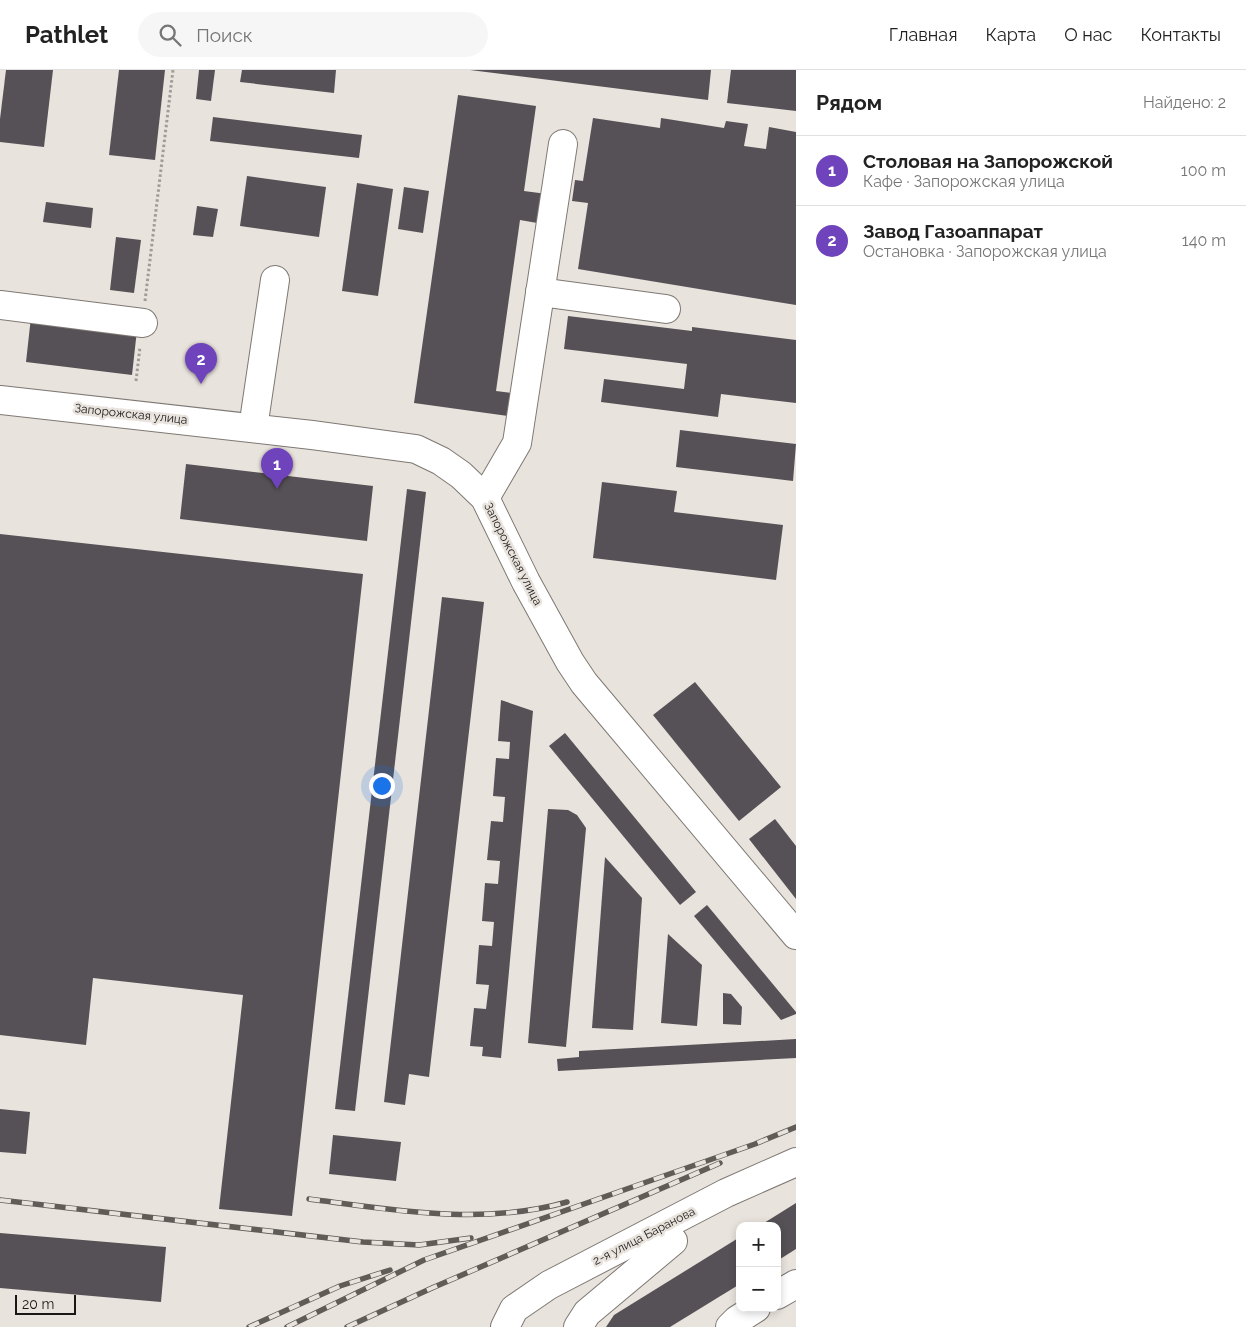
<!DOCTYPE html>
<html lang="ru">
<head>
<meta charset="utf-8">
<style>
	body { margin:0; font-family:Raleway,sans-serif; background:#f6f6f6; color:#222 }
	.controls { position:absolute; right:15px; bottom:15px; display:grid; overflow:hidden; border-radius:10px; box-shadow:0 2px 8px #0003 }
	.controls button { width:45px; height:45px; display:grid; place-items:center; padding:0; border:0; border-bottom:1px solid #e0e0e0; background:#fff; color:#222; font:25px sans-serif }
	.scale { position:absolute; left:15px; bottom:12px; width:61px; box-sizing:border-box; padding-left:5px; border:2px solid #1a1816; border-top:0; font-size:14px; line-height:18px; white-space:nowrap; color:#1a1816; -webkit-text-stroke:4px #e9e3dd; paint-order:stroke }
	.you { position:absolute; left:381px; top:715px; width:18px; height:18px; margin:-12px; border:4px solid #fff; border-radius:50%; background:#1a73e8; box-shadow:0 0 0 8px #1a73e833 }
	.badge { display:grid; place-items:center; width:32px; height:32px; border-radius:50%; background:#6f43bb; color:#fff; font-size:16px; font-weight:700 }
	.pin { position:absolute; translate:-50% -41px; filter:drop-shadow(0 1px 2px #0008) }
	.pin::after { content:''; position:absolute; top:26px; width:18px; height:15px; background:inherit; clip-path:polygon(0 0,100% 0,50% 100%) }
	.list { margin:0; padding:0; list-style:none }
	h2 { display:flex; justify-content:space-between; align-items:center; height:65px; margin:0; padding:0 20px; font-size:21px }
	h2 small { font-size:16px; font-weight:400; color:#767676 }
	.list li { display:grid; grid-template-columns:32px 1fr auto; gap:15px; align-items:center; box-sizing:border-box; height:70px; padding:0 20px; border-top:1px solid #e0e0e0 }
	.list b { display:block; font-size:19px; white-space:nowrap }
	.list p { margin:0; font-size:16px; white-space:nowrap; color:#767676 }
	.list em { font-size:16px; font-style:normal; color:#767676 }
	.icon { flex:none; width:28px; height:28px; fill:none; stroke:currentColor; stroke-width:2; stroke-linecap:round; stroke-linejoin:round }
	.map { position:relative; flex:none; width:796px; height:1257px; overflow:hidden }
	header { display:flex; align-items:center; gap:30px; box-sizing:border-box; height:70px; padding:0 25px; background:#fff; border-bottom:1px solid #e0e0e0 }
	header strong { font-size:24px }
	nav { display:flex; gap:28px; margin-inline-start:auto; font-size:18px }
	.search { width:350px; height:45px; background:#f6f6f6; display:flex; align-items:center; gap:12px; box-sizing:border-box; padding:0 18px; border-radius:28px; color:#767676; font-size:19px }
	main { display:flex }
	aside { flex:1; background:#fff }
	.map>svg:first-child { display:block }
	.building { fill:#565156 }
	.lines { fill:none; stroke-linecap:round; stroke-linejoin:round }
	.minor-casing { stroke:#7e7873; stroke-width:30 }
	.major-casing { stroke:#7e7873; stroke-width:30 }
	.path { stroke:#9f9b96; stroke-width:3; stroke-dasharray:2.5 2.5; stroke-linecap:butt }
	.minor { stroke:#fff; stroke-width:28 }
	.major { stroke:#fff; stroke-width:28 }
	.rail-casing { stroke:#605d59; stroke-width:5.5 }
	.rail { stroke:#e9e3dd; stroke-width:4; stroke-dasharray:11; stroke-linecap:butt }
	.labels { text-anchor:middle; stroke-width:5; stroke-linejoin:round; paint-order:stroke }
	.street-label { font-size:12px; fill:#1a1816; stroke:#e9e3dd }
</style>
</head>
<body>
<header>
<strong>Pathlet</strong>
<div class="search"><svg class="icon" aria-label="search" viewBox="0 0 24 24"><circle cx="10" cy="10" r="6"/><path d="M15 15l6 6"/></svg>Поиск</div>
<nav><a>Главная</a><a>Карта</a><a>О нас</a><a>Контакты</a></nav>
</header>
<main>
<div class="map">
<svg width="796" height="1257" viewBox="0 0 796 1257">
	<rect width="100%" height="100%" fill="#e9e3dd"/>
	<g class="building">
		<path d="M6 0H53L44 77 0 72V49Z"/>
		<path d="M119 0H165L155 90 109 85Z"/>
		<path d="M199 0H215L211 31 196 29Z"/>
		<path d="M242 0H336L334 23 240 12Z"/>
		<path d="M470 0H711L708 30Z"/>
		<path d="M731 0H796V41L727 33Z"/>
		<path d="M458 25 536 36 524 121 547 124 543 154 520 150 496 321 511 323 508 346 414 333Z"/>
		<path d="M213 47 362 65 359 88 210 71Z"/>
		<path d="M593 48 660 58 661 48 724 58 726 51 748 54 744 76 766 79 769 57 796 62V235L578 199 588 133 572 131 575 110 583 111Z"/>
		<path d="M247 106 326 117 319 167 240 156Z"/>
		<path d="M357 113 393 119 378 226 342 221Z"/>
		<path d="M404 117 429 121 423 163 398 159Z"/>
		<path d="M46 132 93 138 91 158 43 152Z"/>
		<path d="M197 136 218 139 213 167 193 165Z"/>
		<path d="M116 167 141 170 134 223 110 220Z"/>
		<path d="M568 246 692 261V257L796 270V333L721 324 718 347 601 332 604 309 684 319 687 294 564 279Z"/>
		<path d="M31 247 57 250 56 256 110 263 137 260 132 305 26 292Z"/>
		<path d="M680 360 796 374 793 411 676 397Z"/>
		<path d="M186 394 373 416 367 471 180 449Z"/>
		<path d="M602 412 677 421 674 442 783 455 776 510 593 488Z"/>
		<path d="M407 419 426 422 355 1041 335 1039Z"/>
		<path d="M0 464 363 504 292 1146 219 1139 243 925 93 908 86 975 0 965Z"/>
		<path d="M442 527 484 532 429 1007 409 1004 405 1035 384 1032Z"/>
		<path d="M695 612 781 717 739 751 653 645Z"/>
		<path d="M501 630 533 641 501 988 482 986 483 977 470 976 474 938 486 939 489 915 476 914 479 875 492 876 494 852 482 851 485 813 498 814 500 791 487 790 491 751 503 752 505 727 493 726 496 688 509 689 510 672 498 671Z"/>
		<path d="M565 663 696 822 680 835 549 676Z"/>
		<path d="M548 739 568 740 577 745 586 758 566 977 528 973Z"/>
		<path d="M775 749 796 776V829L749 769Z"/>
		<path d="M605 787 642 828 633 960 592 958Z"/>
		<path d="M707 835 796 942V944L781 950 694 846Z"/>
		<path d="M668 864 702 895 697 956 661 953Z"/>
		<path d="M723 923 731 924 742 937 741 955 723 954Z"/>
		<path d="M796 969V988L558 1001 557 989 579 987V981Z"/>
		<path d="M0 1039 30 1042 26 1084 0 1082Z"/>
		<path d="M333 1065 401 1072 396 1111 329 1104Z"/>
		<path d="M796 1133V1179L777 1191V1156H759Z"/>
		<path d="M0 1163 166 1177 161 1232 0 1218Z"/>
		<path d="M740 1167V1214L670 1257H606L614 1245Z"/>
	</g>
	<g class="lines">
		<g class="minor-casing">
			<g id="minor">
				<path d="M540 222 666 239"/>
				<path d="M0 235 143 253"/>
				<path d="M253 358 275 210"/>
				<path d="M485 428 517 373 563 74"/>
				<path d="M777 1225 796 1214"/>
				<path d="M505 1257 514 1239 549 1215 726 1123 796 1092"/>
				<path d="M578 1257 587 1243 673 1171"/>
				<path d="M730 1257 737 1250 756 1238"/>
			</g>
		</g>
		<g class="major-casing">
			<path id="major" d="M0 330 312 365 416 379 441 391 461 405 485 428 526 512 570 592 584 613 796 865"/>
		</g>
		<g class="path">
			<path d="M145 231 173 0"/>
			<path d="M136 311 140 277"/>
		</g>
		<use href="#minor" class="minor"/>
		<use href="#major" class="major"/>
		<g class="rail-casing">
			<g id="rail">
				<path d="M309 1129C394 1140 483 1156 567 1132"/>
				<path d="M0 1130 363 1172 419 1175 471 1168"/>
				<path d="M249 1257 340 1216 390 1200"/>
				<path d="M287 1257 424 1190 755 1074 796 1057"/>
				<path d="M347 1257 432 1218 720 1093"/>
			</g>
		</g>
		<use href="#rail" class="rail"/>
	</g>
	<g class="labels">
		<g class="street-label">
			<text transform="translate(131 344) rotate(6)" y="4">Запорожская улица</text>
			<text transform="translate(513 484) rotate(63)" y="4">Запорожская улица</text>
			<text transform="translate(644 1166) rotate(-27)" y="4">2-я улица Баранова</text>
		</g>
	</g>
</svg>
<div class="controls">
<button>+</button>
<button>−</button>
</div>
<div class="scale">20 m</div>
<div class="you"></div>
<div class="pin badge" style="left:277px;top:419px">1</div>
<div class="pin badge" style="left:201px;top:314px">2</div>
</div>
<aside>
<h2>Рядом<small>Найдено: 2</small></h2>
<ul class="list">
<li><span class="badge">1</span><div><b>Столовая на Запорожской</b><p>Кафе · Запорожская улица</p></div><em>100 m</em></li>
<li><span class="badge">2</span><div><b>Завод Газоаппарат</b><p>Остановка · Запорожская улица</p></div><em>140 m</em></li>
</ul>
</aside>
</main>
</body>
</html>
